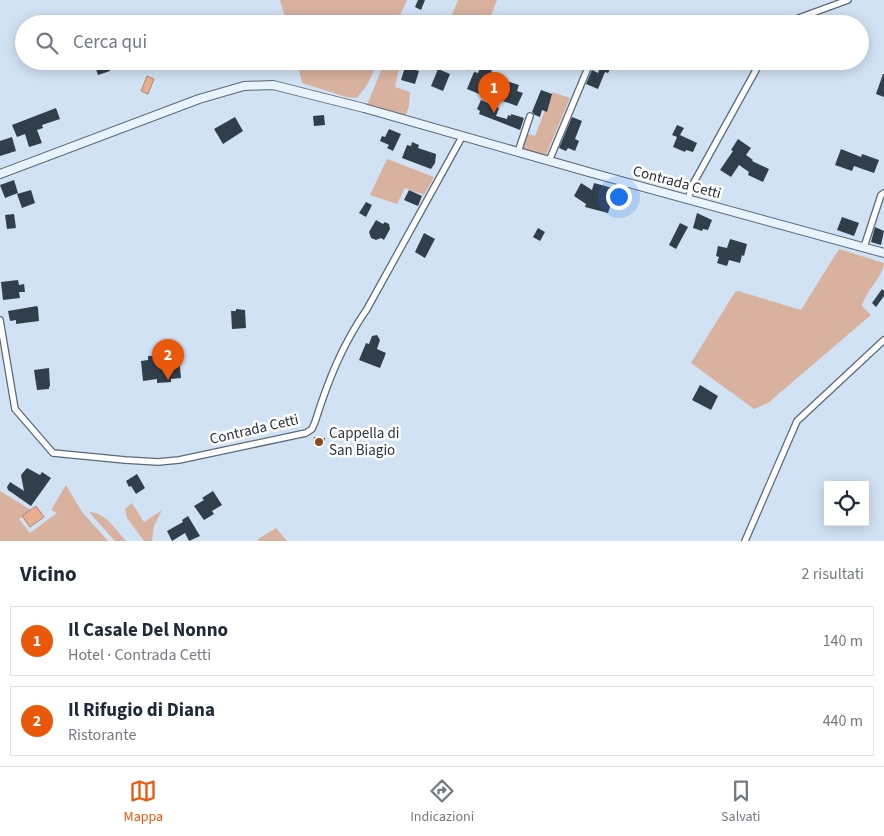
<!DOCTYPE html>
<html lang="it">
<head>
<meta charset="utf-8">
<style>
	body { margin:0; font-family:"Source Sans 3",sans-serif; background:#f6f6f7; color:#1f2937 }
	.controls { position:absolute; right:15px; bottom:15px; display:grid; overflow:hidden; border-radius:0px; box-shadow:0 2px 12px #0003 }
	.controls button { width:45px; height:45px; display:grid; place-items:center; padding:0; border:0; border-bottom:1px solid #e0e1e3; background:#fff; color:#1f2937; font:25px sans-serif }
	.you { position:absolute; left:618px; top:196px; width:18px; height:18px; margin:-12px; border:4px solid #fff; border-radius:50%; background:#1a73e8; box-shadow:0 0 0 8px #1a73e833 }
	.badge { display:grid; place-items:center; width:32px; height:32px; border-radius:50%; background:#ea580c; color:#fff; font-size:16px; font-weight:700 }
	.pin { position:absolute; translate:-50% -41px; filter:drop-shadow(0 1px 2px #0008) }
	.pin::after { content:''; position:absolute; top:26px; width:18px; height:15px; background:inherit; clip-path:polygon(0 0,100% 0,50% 100%) }
	.list { margin:0; padding:0; list-style:none }
	h2 { display:flex; justify-content:space-between; align-items:center; height:65px; margin:0; padding:0 20px; font-size:21px }
	h2 small { font-size:16px; font-weight:400; color:#747a83 }
	.list li { display:grid; grid-template-columns:32px 1fr auto; gap:15px; align-items:center; box-sizing:border-box; height:70px; margin:0 10px 10px; padding:0 10px; border:1px solid #e0e1e3; border-radius:0px }
	.list b { display:block; font-size:19px; white-space:nowrap }
	.list p { margin:0; font-size:16px; white-space:nowrap; color:#747a83 }
	.list em { font-size:16px; font-style:normal; color:#747a83 }
	.icon { flex:none; width:28px; height:28px; fill:none; stroke:currentColor; stroke-width:2; stroke-linecap:round; stroke-linejoin:round }
	.map { position:relative; flex:none; width:884px; height:541px; overflow:hidden }
	.search { position:absolute; background:#fff; box-shadow:0 2px 12px #0003; left:15px; right:15px; top:15px; height:55px; display:flex; align-items:center; gap:12px; box-sizing:border-box; padding:0 18px; border-radius:28px; color:#747a83; font-size:19px }
	.sheet { height:225px; background:#fff }
	nav { display:flex; justify-content:space-around; align-items:center; box-sizing:border-box; height:70px; border-top:1px solid #e0e1e3; background:#fff; font-size:14px; color:#747a83 }
	nav a { display:grid; justify-items:center; gap:2px }
	nav .on { color:#ea580c }
	.map>svg:first-child { display:block }
	.green { fill:#d9b29f }
	.water { fill:#e9ad8f; stroke:#b08875 }
	.building { fill:#313e4c }
	.lines { fill:none; stroke-linecap:round; stroke-linejoin:round }
	.minor-casing { stroke:#5a6878; stroke-width:8 }
	.secondary-casing { stroke:#5a6878; stroke-width:10 }
	.minor { stroke:#fff; stroke-width:5.5 }
	.secondary { stroke:#e9f3fe; stroke-width:8 }
	.poi-dot { fill:#8e4820; stroke:#fff; stroke-width:2 }
	.labels { text-anchor:middle; stroke-width:5; stroke-linejoin:round; paint-order:stroke }
	.street-label { font-size:15px; fill:#2c3339; stroke:#fff }
	.poi-label { font-size:15px; fill:#2c3339; stroke:#fff; text-anchor:start }
</style>
</head>
<body>
<div class="map">
<svg width="884" height="541" viewBox="0 0 884 541">
	<rect width="100%" height="100%" fill="#d1e2f4"/>
	<g class="green">
		<path d="M280 0H407L396 24H287Z"/>
		<path d="M458 0H497L488 24H448Z"/>
		<path d="M297 61H379L367 85 357 98 346 97 302 83Z"/>
		<path d="M385 61H417L415 68 400 64 395 87 410 92 409 106 405 117 367 105Z"/>
		<path d="M443 61H472L468 71Z"/>
		<path d="M552 92 570 98 545 157 521 150 528 134 535 136Z"/>
		<path d="M387 159 434 177 424 195 405 188 397 204 370 195Z"/>
		<path d="M839 249 884 263C882 279 866 290 862 306L871 315 768 403 754 409 691 363 735 292 738 291 801 310Z"/>
		<path d="M66 485 82 512 108 541H0V491L31 510 19 519 30 533 57 513 51 510Z"/>
		<path d="M132 503 144 522 162 510 154 526 152 541H144L127 518 125 509Z"/>
		<path d="M89 512C105 512 116 530 126 541H115Z"/>
		<path d="M276 528 287 541H259L258 539Z"/>
	</g>
	<g class="water">
		<path d="M147 76 154 79 148 94 141 91Z"/>
		<path d="M36 506 44 517 30 527 22 516Z"/>
	</g>
	<g class="building">
		<path d="M418 0H425L421 10 415 7Z"/>
		<path d="M93 61H106L110 71 98 75Z"/>
		<path d="M479 61H501L498 69 493 67 489 79H491L484 96 467 89 474 72 478 73 482 63Z"/>
		<path d="M603 61H614L608 73 605 72 598 89 586 84 592 70 598 73Z"/>
		<path d="M405 67 419 71 415 84 401 80Z"/>
		<path d="M438 69 450 74 443 91 431 86Z"/>
		<path d="M883 74H884V97L876 94Z"/>
		<path d="M503 80 519 85 517 91 523 93 517 106 497 99Z"/>
		<path d="M541 90 552 94 547 112 542 110 540 117 535 115 532 112Z"/>
		<path d="M481 100 499 108 496 116 507 119 508 115 511 116V114L524 118 520 130 479 114 480 111 477 109Z"/>
		<path d="M56 108 60 119 42 125 43 128 37 130 42 143 29 147 25 134 17 137 12 125Z"/>
		<path d="M324 115 325 125 314 126 313 116Z"/>
		<path d="M235 117 243 131 223 144 214 129Z"/>
		<path d="M572 117 582 121 575 139 579 141 575 151 568 148 566 151 559 148Z"/>
		<path d="M677 125 684 128 680 135 697 143 693 152 686 150 685 152 673 147 677 137 672 135Z"/>
		<path d="M389 129 401 134 393 151 387 148 389 145 380 141 382 136 385 137Z"/>
		<path d="M12 137 16 151 0 156V141Z"/>
		<path d="M738 139 751 148 746 155 753 160 752 161 769 169 763 182 748 175 749 172 739 165 731 177 720 170 733 151 731 150Z"/>
		<path d="M412 142 419 145 418 148 436 154 435 163 431 169 402 158 407 145 411 146Z"/>
		<path d="M841 149 861 157 862 154 879 160 874 173 854 166 852 171 835 165Z"/>
		<path d="M14 180 18 193 5 198 0 185Z"/>
		<path d="M581 183 592 190 594 183 616 189 608 213 585 207 586 204 574 196Z"/>
		<path d="M31 190 35 203 22 208 17 194Z"/>
		<path d="M409 190 422 196 418 206 404 200Z"/>
		<path d="M366 202 372 205 366 217 359 213Z"/>
		<path d="M697 213 712 220 708 230 703 229 702 231 693 228Z"/>
		<path d="M14 214 16 228 7 229 5 215Z"/>
		<path d="M842 217 859 223 854 236 837 230Z"/>
		<path d="M376 220 383 224 385 222 389 224 390 229 384 240 381 238 376 240 371 238 369 232Z"/>
		<path d="M680 223 688 227 676 249 669 245Z"/>
		<path d="M875 227 884 231 881 245 871 242Z"/>
		<path d="M538 228 545 232 540 241 533 237Z"/>
		<path d="M424 233 435 239 425 258 415 252Z"/>
		<path d="M730 239 747 244 744 256 742 255 740 263 729 260 727 266 717 263 719 257 716 256 718 246 727 248Z"/>
		<path d="M18 280 19 285 24 284 25 292H19L20 298 3 300 1 282Z"/>
		<path d="M882 289 884 291V296L876 307 872 303Z"/>
		<path d="M37 306 38 308 39 321 16 324V320L10 321 8 311Z"/>
		<path d="M236 309 245 310 246 328 232 329 231 311H236Z"/>
		<path d="M377 335 380 340 377 349 386 353 380 368 359 360 366 343 369 344 372 336Z"/>
		<path d="M168 355V358L179 357 181 378 171 379V382L157 383V379L143 381 141 361 148 360V356Z"/>
		<path d="M49 368 50 386 49 387V389L37 390 34 370Z"/>
		<path d="M700 385 718 396 711 410 692 400Z"/>
		<path d="M314 437 325 438 324 445 313 444Z"/>
		<path d="M27 468 40 475 42 472 51 478 31 506 8 490 7 487 10 482 24 491 21 475Z"/>
		<path d="M137 474 145 488 136 494 131 486 129 487 126 481Z"/>
		<path d="M213 491 222 505 212 511 214 514 204 520 194 506 204 500 202 498Z"/>
		<path d="M188 516 200 536 189 541 185 533 172 541 167 531 183 522 182 520Z"/>
	</g>
	<g class="lines">
		<g class="minor-casing">
			<g id="minor">
				<path d="M789 24 796 19 848 0"/>
				<path d="M518 152 530 116"/>
				<path d="M549 161 590 63"/>
				<path d="M688 199 693 184 761 61"/>
				<path d="M864 247 881 195 884 193"/>
				<path d="M0 320 15 409 53 453 125 460 158 462 179 460 306 433 312 429 315 422C328 381 342 345 367 309L462 137"/>
				<path d="M745 541 797 421 884 340"/>
			</g>
		</g>
		<g class="secondary-casing">
			<path id="secondary" d="M0 174 199 99 244 86 273 85 364 108 592 173 884 253"/>
		</g>
		<use href="#minor" class="minor"/>
		<use href="#secondary" class="secondary"/>
	</g>
	<circle class="poi-dot" cx="319" cy="442" r="5"/>
	<g class="labels">
		<g class="street-label">
			<text transform="translate(677 182) rotate(15)" y="5">Contrada Cetti</text>
			<text transform="translate(254 429) rotate(-13)" y="5">Contrada Cetti</text>
		</g>
		<g class="poi-label">
			<text x="329" y="438">Cappella di<tspan x="329" dy="17">San Biagio</tspan></text>
		</g>
	</g>
</svg>
<div class="controls">
<button><svg class="icon" aria-label="locate" viewBox="0 0 24 24"><circle cx="12" cy="12" r="6"/><path d="M12 2v4M12 18v4M2 12h4M18 12h4"/></svg></button>
</div>
<div class="you"></div>
<div class="pin badge" style="left:494px;top:113px">1</div>
<div class="pin badge" style="left:168px;top:380px">2</div>
<div class="search"><svg class="icon" aria-label="search" viewBox="0 0 24 24"><circle cx="10" cy="10" r="6"/><path d="M15 15l6 6"/></svg>Cerca qui</div>
</div>
<section class="sheet">
<h2>Vicino<small>2 risultati</small></h2>
<ul class="list">
<li><span class="badge">1</span><div><b>Il Casale Del Nonno</b><p>Hotel · Contrada Cetti</p></div><em>140 m</em></li>
<li><span class="badge">2</span><div><b>Il Rifugio di Diana</b><p>Ristorante</p></div><em>440 m</em></li>
</ul>
</section>
<nav>
<a class="on"><svg class="icon" aria-label="map" viewBox="0 0 24 24"><path d="M3 6l6-2 6 2 6-2v14l-6 2-6-2-6 2zM9 4v14M15 6v14"/></svg>Mappa</a>
<a><svg class="icon" aria-label="directions" viewBox="0 0 24 24"><path d="M12 3l9 9-9 9-9-9zM9 14v-3h6M13 9l2 2-2 2"/></svg>Indicazioni</a>
<a><svg class="icon" aria-label="saved" viewBox="0 0 24 24"><path d="M7 4h10v16l-5-4-5 4z"/></svg>Salvati</a>
</nav>
</body>
</html>
